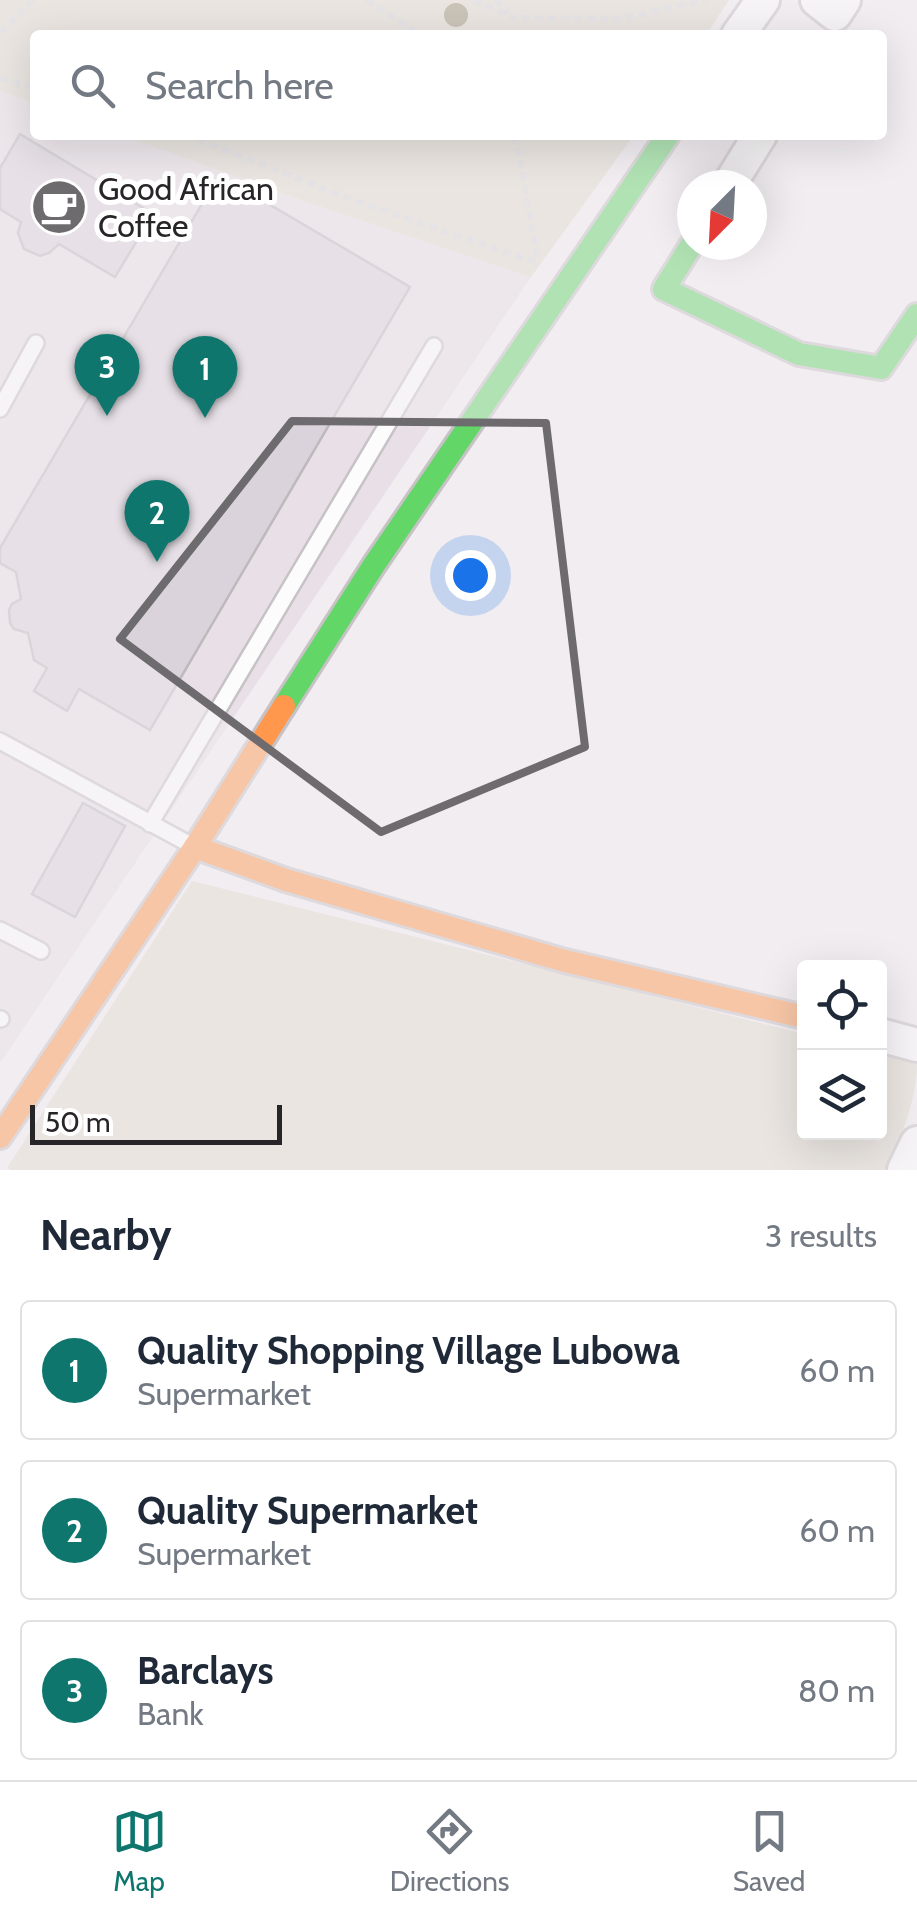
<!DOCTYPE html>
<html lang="en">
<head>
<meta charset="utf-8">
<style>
	body { margin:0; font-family:Cabin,sans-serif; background:#f2f2f3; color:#1f2937 }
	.controls { position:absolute; right:30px; bottom:30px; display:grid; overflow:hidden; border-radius:10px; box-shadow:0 10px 40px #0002 }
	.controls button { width:90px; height:90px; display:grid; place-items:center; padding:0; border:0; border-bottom:2px solid #e0e1e3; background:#fff; color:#1f2937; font:50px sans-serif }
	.compass { position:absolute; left:677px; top:170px; width:90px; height:90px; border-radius:50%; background:#fff; box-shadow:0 10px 40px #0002; rotate:204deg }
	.scale { position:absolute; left:30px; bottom:25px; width:252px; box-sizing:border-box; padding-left:10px; border:5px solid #272527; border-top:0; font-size:28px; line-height:35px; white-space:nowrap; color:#272527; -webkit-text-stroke:8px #fff; paint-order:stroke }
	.you { position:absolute; left:470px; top:575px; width:35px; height:35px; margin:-25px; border:8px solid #fff; border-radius:50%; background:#1a73e8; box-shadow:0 0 0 15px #1a73e833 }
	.badge { display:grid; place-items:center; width:65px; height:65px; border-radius:50%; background:#0f766e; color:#fff; font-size:32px; font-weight:700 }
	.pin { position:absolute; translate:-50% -82px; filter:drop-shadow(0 2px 5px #0008) }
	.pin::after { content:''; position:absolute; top:52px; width:35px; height:30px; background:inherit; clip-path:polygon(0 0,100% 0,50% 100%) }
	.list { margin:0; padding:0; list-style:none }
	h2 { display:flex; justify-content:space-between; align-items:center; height:130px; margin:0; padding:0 40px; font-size:42px }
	h2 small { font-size:32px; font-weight:400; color:#747a83 }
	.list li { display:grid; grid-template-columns:65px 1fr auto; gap:30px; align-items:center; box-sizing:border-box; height:140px; margin:0 20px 20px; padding:0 20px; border:2px solid #e0e1e3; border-radius:10px }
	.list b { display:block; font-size:38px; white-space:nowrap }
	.list p { margin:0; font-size:32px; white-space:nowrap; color:#747a83 }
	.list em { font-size:32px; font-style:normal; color:#747a83 }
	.icon { flex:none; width:55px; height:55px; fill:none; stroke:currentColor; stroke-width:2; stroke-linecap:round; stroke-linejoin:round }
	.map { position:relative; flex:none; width:917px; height:1170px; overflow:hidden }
	.search { position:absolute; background:#fff; box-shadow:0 10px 40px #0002; left:30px; right:30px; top:30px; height:110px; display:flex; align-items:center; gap:25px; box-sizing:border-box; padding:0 35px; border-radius:10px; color:#747a83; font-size:38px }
	.sheet { height:610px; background:#fff }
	nav { display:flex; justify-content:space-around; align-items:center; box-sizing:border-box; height:140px; border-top:2px solid #e0e1e3; background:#fff; font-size:28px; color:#747a83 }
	nav a { display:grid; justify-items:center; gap:5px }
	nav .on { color:#0f766e }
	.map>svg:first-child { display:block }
	.built { fill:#e8dfe7 }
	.green { fill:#e2dccf }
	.building { fill:#dbd3db; stroke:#bdb9bc; stroke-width:2.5 }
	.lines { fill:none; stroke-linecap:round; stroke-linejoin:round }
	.lane-casing { stroke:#c6c2c5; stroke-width:20 }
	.street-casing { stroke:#c6c2c5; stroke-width:38 }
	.fast-casing { stroke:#c6c2c5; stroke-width:28 }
	.slow-casing { stroke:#c6c2c5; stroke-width:28 }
	.path { stroke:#d8d7d8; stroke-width:6; stroke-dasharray:8 5; stroke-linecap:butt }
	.lane { stroke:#fdfcfd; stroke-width:15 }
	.street { stroke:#fdfcfd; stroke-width:32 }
	.fast { stroke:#63d668; stroke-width:22 }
	.slow { stroke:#ff974d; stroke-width:22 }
	.tree { fill:#9a9174 }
	.marked { fill:none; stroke:#6e6b6e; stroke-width:8; stroke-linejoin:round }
	.labels { text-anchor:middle; stroke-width:10; stroke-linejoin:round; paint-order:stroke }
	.poi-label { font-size:32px; fill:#272527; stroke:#fff; text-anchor:start }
</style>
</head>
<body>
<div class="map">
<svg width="917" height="1170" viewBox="0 0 917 1170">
	<rect width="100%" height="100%" fill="#f1edf1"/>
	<path class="built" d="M0 91 35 104V135H121L304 201 531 277 0 1063Z"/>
	<g class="green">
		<path d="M0 0H729L706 35H35V104L0 91Z"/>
		<path d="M121 135H634L531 277 304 201Z"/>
		<path d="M192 881 804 1034V1132H880V1053L917 1063C917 1099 901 1137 886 1170H11L7 1168Z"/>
	</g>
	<g class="building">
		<path d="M20 134 153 214 115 277 59 244 49 253 40 256 24 249 18 233 21 222 0 209V168Z"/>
		<path d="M219 175 410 287 150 730 79 689 67 711 34 691 47 668 34 660 28 633 14 629 10 623 9 610 12 604 21 599 16 572 0 563V548Z"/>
		<path d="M83 803 125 826 75 917 32 894Z"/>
	</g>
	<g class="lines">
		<g class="lane-casing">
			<g id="lane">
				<path d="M0 409 36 343"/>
				<path d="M0 741 189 844"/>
				<path d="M150 824 434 346"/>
				<path d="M0 930 41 951"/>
				<path d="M0 1019H1"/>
			</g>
		</g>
		<g class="street-casing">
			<g id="street">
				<path d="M817 0 835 14 844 0"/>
				<path d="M738 35 763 0"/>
				<path d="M729 185 760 135"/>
				<path d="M880 1035 917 1045"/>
				<path d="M904 1170 917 1143"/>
			</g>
		</g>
		<g class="fast-casing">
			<g id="fast">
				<path d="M692 244 664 289 799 354 881 368 917 315"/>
				<path d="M284 706 374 565 668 135"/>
			</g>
		</g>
		<g class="slow-casing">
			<g id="slow">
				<path d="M195 847 286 880 565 961 804 1017"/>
				<path d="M0 1137 195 847 284 706"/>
			</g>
		</g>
		<g class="path">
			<path d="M366 0 422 35"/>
			<path d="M474 0 514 18 618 19 706 0"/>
			<path d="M496 0 509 13"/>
			<path d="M0 33 33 0"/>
			<path d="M0 78 35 88"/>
			<path d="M186 135 345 197 535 262"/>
			<path d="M513 135 520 160 537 257"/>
		</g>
		<use href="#lane" class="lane"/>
		<use href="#street" class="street"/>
		<use href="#fast" class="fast"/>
		<use href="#slow" class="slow"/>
	</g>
	<circle class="tree" cx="456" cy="15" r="12"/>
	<path d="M0 0H917V1170H0ZM292 421 546 423 585 747 381 832 120 639Z" fill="#f1edf1" fill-opacity=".55" fill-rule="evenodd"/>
	<path class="marked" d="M292 421 546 423 585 747 381 832 120 639Z"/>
	<defs>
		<g id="cafe-disc" transform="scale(2.875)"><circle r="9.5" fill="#6e6b6e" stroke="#fff"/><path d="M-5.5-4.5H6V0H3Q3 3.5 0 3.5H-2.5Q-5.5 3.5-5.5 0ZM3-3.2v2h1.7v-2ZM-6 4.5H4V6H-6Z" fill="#fff"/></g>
	</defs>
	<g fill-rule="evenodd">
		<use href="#cafe-disc" x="59" y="207"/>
	</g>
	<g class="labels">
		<g class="poi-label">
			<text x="98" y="200">Good African<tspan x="98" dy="37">Coffee</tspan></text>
		</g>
	</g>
</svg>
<div class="controls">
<button><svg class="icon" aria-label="locate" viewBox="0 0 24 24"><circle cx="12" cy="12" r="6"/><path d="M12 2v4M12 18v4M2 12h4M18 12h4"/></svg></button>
<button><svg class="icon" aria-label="layers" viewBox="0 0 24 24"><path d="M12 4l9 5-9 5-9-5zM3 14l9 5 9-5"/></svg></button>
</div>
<svg class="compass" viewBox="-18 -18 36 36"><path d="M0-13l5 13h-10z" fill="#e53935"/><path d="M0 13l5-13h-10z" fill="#747a83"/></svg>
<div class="scale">50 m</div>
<div class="you"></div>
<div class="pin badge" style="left:205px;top:418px">1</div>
<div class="pin badge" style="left:157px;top:562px">2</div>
<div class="pin badge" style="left:107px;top:416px">3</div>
<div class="search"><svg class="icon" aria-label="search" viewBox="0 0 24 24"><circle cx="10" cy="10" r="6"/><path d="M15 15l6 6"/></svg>Search here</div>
</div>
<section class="sheet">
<h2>Nearby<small>3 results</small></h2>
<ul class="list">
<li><span class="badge">1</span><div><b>Quality Shopping Village Lubowa</b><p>Supermarket</p></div><em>60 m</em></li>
<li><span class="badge">2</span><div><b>Quality Supermarket</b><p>Supermarket</p></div><em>60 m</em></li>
<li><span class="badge">3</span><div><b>Barclays</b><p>Bank</p></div><em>80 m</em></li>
</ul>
</section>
<nav>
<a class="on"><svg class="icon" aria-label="map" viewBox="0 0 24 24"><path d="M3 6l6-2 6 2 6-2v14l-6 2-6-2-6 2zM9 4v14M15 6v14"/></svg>Map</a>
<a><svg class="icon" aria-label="directions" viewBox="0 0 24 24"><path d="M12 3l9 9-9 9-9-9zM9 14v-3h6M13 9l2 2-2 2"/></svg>Directions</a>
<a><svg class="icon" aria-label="saved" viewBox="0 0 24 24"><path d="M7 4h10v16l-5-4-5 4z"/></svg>Saved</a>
</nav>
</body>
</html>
